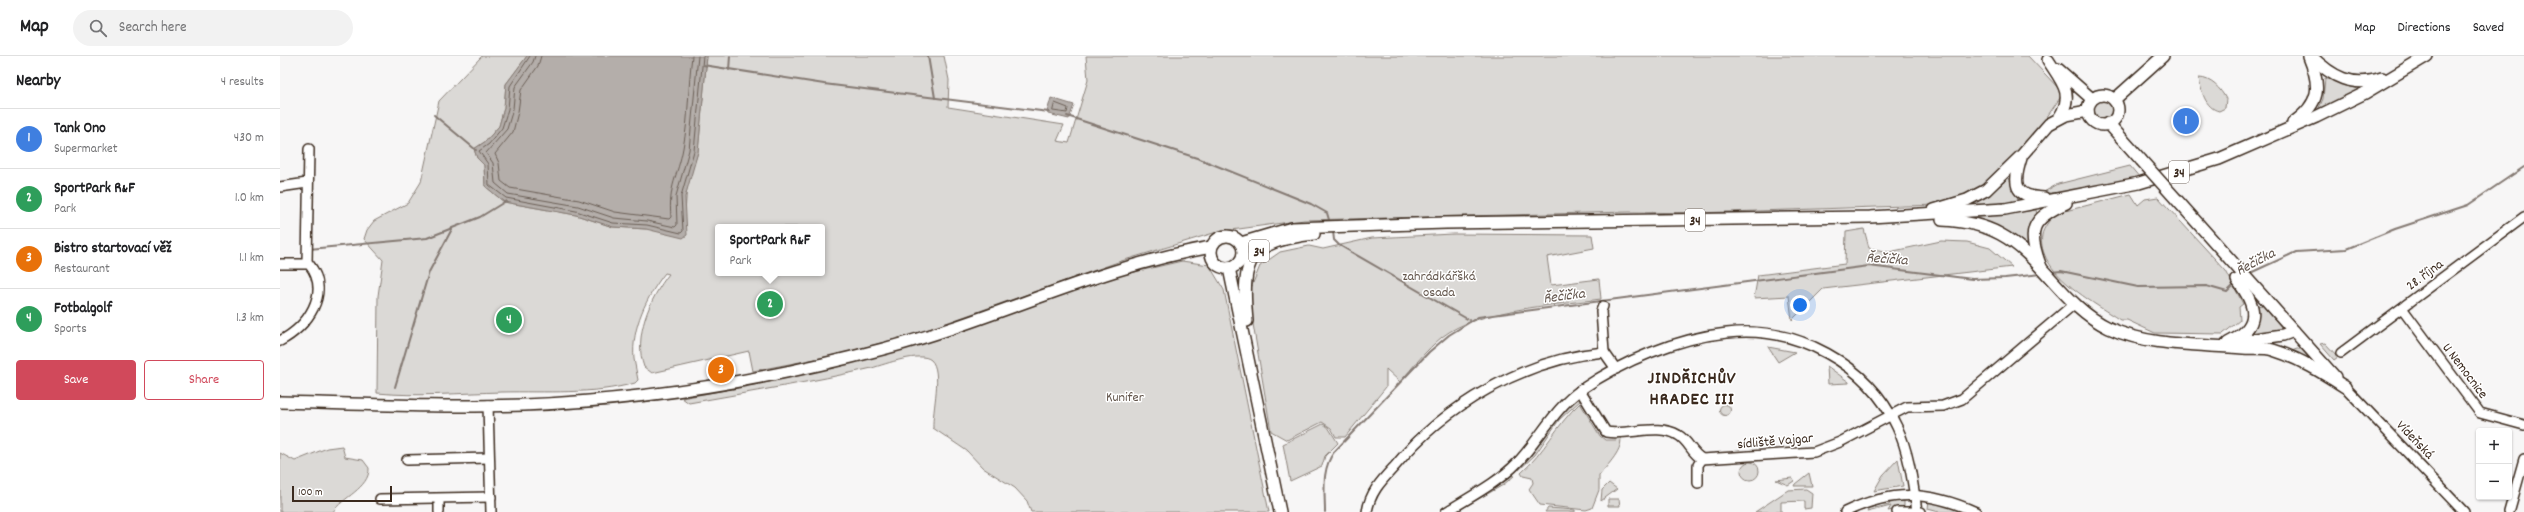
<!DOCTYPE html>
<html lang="en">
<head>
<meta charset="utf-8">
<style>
	body { margin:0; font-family:Dekko,sans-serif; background:#f2f2f2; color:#202124 }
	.controls { position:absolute; right:12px; bottom:12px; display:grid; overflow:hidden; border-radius:4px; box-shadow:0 1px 3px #0004 }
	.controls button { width:36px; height:36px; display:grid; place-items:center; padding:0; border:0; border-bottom:1px solid #e0e0e0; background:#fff; color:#202124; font:20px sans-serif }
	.scale { position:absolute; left:12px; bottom:10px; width:100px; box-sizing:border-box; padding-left:4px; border:2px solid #3b2a1e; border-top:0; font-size:11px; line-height:14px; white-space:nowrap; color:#3b2a1e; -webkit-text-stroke:3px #fff; paint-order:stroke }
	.you { position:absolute; left:1520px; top:249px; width:14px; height:14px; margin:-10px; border:3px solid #fff; border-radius:50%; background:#1a73e8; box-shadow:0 0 0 6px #1a73e833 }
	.badge { display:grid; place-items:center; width:26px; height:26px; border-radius:50%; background:#d1495b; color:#fff; font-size:13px; font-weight:700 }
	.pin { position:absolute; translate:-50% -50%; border:2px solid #fff; box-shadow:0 1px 4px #0006 }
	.popup { position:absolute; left:435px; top:168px; width:110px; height:52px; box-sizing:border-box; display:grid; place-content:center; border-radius:4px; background:#fff; filter:drop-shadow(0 1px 3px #0005); font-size:13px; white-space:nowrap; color:#757577 }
	.popup b { font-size:15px; color:#202124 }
	.popup::after { content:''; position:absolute; left:50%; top:100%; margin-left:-8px; border:8px solid transparent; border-top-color:#fff }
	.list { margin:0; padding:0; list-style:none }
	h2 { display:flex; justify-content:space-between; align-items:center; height:52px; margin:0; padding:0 16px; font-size:17px }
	h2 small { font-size:13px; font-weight:400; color:#757577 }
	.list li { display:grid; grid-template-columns:26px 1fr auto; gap:12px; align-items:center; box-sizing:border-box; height:60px; padding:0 16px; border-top:1px solid #e0e0e0 }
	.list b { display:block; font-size:15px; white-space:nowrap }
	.list p { margin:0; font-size:13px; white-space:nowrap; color:#757577 }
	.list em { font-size:13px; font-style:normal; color:#757577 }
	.actions { display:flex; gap:8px; padding:12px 16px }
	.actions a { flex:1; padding:9px 0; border:1px solid #d1495b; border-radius:4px; text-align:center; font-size:14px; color:#d1495b }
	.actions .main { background:#d1495b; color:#fff }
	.icon { flex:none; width:22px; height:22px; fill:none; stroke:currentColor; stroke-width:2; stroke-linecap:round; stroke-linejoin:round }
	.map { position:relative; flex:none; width:2244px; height:456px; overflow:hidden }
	header { display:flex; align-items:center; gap:24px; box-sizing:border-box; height:56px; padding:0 20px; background:#fff; border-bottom:1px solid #e0e0e0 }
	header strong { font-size:19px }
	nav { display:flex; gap:22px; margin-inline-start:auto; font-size:14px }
	.search { width:280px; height:36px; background:#f2f2f2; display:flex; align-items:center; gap:10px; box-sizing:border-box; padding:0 14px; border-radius:22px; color:#757577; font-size:15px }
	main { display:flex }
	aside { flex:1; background:#fff }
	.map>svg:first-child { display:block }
	.green { fill:#dbd9d6; stroke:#8b827a; fill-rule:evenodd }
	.water { fill:#b4aeaa; stroke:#847972 }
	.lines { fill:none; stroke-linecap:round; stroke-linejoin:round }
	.shore { stroke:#6b5f56; stroke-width:1 }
	.stream { stroke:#847972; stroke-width:2 }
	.minor-casing { stroke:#3b2a1e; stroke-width:12 }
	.major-casing { stroke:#3b2a1e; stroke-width:14 }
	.minor { stroke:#fff; stroke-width:9 }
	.major { stroke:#fff; stroke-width:11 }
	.major-bridge-casing { stroke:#3b2a1e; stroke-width:14; stroke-linecap:butt }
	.major-bridge { stroke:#fff; stroke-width:11 }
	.labels { text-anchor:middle; stroke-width:3; stroke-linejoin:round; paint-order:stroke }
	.shield { fill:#fff; stroke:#766a62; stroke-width:1 }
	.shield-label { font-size:13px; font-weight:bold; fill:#3b2a1e }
	.street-label { font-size:14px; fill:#3b2a1e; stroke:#fff }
	.park-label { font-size:14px; fill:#63564c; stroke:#fff }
	.water-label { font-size:15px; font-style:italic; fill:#65584f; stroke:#fff }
	.district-label { font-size:18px; font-weight:bold; letter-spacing:1px; fill:#3b2a1e; stroke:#fff }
</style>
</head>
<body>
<header>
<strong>Map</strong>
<div class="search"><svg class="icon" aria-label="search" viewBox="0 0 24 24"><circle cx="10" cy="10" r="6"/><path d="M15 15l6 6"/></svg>Search here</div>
<nav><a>Map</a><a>Directions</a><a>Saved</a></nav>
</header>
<main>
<aside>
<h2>Nearby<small>4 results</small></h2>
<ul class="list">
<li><span class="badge" style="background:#3f7fe0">1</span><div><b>Tank Ono</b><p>Supermarket</p></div><em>430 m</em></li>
<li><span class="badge" style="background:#2e9e5b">2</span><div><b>SportPark R&amp;F</b><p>Park</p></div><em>1.0 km</em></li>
<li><span class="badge" style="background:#e8710a">3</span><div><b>Bistro startovací věž</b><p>Restaurant</p></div><em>1.1 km</em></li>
<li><span class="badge" style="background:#2e9e5b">4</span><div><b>Fotbalgolf</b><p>Sports</p></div><em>1.3 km</em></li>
</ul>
<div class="actions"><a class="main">Save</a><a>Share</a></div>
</aside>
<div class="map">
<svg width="2244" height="456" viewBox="0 0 2244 456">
	<rect width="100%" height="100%" fill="#f7f6f6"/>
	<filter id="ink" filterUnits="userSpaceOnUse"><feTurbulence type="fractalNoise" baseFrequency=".025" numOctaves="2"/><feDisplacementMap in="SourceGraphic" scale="8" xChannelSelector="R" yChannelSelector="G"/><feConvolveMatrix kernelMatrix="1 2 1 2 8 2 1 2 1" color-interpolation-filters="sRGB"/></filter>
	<g filter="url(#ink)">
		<g class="green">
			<path d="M202 0H247L226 28 224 52 219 70 206 85 194 93 197 102 204 109 205 130 224 146 296 159 333 171 366 173 405 157 407 129 418 96 427 0H664L669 24 668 51 784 69 777 85 789 87 808 24 806 0H1748L1781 35 1780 42 1762 68 1707 128 1683 141 1656 149 1417 157 1349 156 1024 164 937 176 838 206 635 278 556 299 473 315 469 295 372 317 364 311C353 281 370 242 389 218L385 217C367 240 351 272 354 303 355 310 357 317 358 324L355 327C313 339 265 335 222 336 180 337 138 341 97 337L98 240 103 204 84 183 87 174 94 165 128 147 141 126 159 45ZM438 171H542V217H438Z"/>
			<path d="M1919 22C1931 22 1941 33 1946 43L1945 52 1939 55C1925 52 1921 34 1919 22Z"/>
			<path d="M2045 22 2077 33 2078 35 2037 56 2043 43Z"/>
			<circle cx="1823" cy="54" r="10"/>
			<path d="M1850 110 1860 122 1788 137H1762L1778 128Z"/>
			<path d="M1729 122 1740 145 1689 151 1688 148 1713 135Z"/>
			<path d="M1851 138 1858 149 1865 143 1878 141 1946 215 1963 248 1959 251 1960 264 1943 278 1875 277 1847 264H1840C1814 247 1756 216 1762 179 1763 172 1770 164 1774 158Z"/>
			<path d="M1756 154 1757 158 1748 177V187L1744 188 1725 174 1697 164V161Z"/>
			<path d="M1584 173 1589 192 1609 196 1661 185 1687 186 1710 192 1732 211 1543 233 1512 264 1509 240 1474 242 1478 219 1565 208 1566 176Z"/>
			<path d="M1174 178 1312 179 1314 192 1267 201 1271 229 1319 223 1321 243C1277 249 1197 253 1162 281 1146 294 1133 311 1120 326L1106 313V331L1065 381H1056L1051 372 1042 366 1007 384 991 375 972 262 971 232 980 210 1000 196 1029 190 1043 193 1092 182Z"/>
			<path d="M902 205 929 209 944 234 989 456H751L747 445 735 432 703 412 687 395 653 372C652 355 663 315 651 304 641 295 605 308 592 312 532 326 470 336 409 347L402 342 494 325 638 289 833 221Z"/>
			<path d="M1982 249 2003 273 2001 277 1973 280 1970 276 1978 258 1977 250Z"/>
			<path d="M2045 287 2058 301 2054 304 2040 288Z"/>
			<path d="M1488 291 1515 296 1498 306Z"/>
			<path d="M2017 293H2021L2029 302 2027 304 2009 296Z"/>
			<path d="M1547 310 1569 326V327L1548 328Z"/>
			<path d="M1296 342 1302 343 1279 364 1255 399 1239 414 1240 409 1270 368Z"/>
			<path d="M1300 347 1320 380 1325 384H1336L1340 379C1345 393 1327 409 1319 420V434L1312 452 1306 454 1260 449 1249 433 1253 427 1252 422 1243 420 1241 417C1264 397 1277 368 1300 347Z"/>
			<circle cx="1445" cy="354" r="5.5"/>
			<path d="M1043 368 1048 371 1058 387 1045 400 1042 410 1010 425 1003 388Z"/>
			<path d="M62 390 65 401 83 404 89 412C90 432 61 442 53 456H0V397L15 405 47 392Z"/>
			<path d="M1618 403 1623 430 1594 435 1603 419Z"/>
			<circle cx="1470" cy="415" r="9"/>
			<path d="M1529 417 1532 430H1514L1515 428Z"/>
			<path d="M1229 419 1234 420 1223 429 1176 456Z"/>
			<path d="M1512 422 1514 425 1508 429 1496 424Z"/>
			<path d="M1329 427 1337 433 1321 445 1322 434Z"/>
			<path d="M1526 433 1532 437 1531 452 1524 453V445L1501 446V456H1475L1508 434Z"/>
			<path d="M1328 443H1339L1340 450H1328Z"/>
			<path d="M1611 443H1624V452L1608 455 1611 450 1587 456 1591 448 1597 446 1595 452 1609 449Z"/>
			<path d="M1649 443 1688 456H1659L1648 453Z"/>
			<path d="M1268 452 1295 454V456H1265Z"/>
		</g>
		<g class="water">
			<path d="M247 0H427L418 96 405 141 407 179 403 182 366 173 333 171 296 159 224 146 205 130 204 109 197 102 194 93 206 85 219 70 224 52 226 28Z"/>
			<path d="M771 42 794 49 789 63 768 58 767 56Z"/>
		</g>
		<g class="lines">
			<g class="shore">
				<path d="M250 0 230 30 228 53 222 72 209 88 199 95 208 108 209 129 226 142 296 155 333 167 367 169 401 177 403 175 401 140 414 95 423 0"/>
				<path d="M255 0 253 6 235 31 233 53 227 73 206 97 213 107 215 127 228 138 298 150 334 162 367 165 395 171 397 169 396 140 409 94 418 0"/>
				<path d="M261 0 258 10 241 34 238 56 233 76 215 98 219 107 221 125 230 132 299 144 335 156 389 163 391 161C388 130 398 120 403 92 409 62 408 30 412 0"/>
				<path d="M775 47 788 52 787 57 773 55Z"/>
			</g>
			<g class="stream">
				<path d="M648 0 655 42"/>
				<path d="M423 9 544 28 769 56"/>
				<path d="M449 14 450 0"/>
				<path d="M154 59 196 94"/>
				<path d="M787 60 920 103 1031 148 1047 157 1050 167"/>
				<path d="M1053 175 1054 184 1059 189 1189 264"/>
				<path d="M29 193 147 182 200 161 226 145"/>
				<path d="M1771 216 1781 215 1858 231 1926 230 1947 236 1955 228"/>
				<path d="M1968 218 2016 196 2066 193 2115 173 2188 149 2244 111"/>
				<path d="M115 331 149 216 172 173"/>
				<path d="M1045 456C1045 435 1041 414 1054 396L1149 296 1169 279 1198 261 1589 210 1692 223 1725 222 1761 218"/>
			</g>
			<g class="minor-casing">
				<g id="minor">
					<path d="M0 131 27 127"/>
					<path d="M27 207 29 93"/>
					<path d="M0 208H29C52 237 27 271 0 285"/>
					<path d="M1323 250 1321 255 1324 296 1336 313"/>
					<path d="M2122 252 2200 357 2244 369"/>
					<path d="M2061 297 2244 161"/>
					<path d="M2065 331 2184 456"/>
					<path d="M1300 334 1326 376C1348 380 1378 367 1398 379 1409 385 1411 397 1422 403L1534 396 1560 386 1627 351 1663 350 1682 343 1794 248"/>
					<path d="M208 349 211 456"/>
					<path d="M127 404 209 402"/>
					<path d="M1418 427V409L1422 403"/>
					<path d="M100 443 211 441"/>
					<path d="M159 443V456"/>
					<path d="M1087 456C1090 436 1102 424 1115 410 1165 349 1244 303 1324 296"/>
					<path d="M1166 456C1188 442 1219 426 1237 407 1260 383 1274 352 1302 333 1343 305 1397 282 1447 277 1516 269 1588 308 1617 371 1629 396 1633 428 1637 455"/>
					<path d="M1565 456C1613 433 1649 435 1696 456"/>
					<path d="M1617 456H1641"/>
					<path d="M2229 456 2244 403"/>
				</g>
			</g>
			<g class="major-casing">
				<g id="major">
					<path d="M2031 0C2052 21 2072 32 2102 22"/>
					<path d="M1768 4C1782 26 1795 38 1779 62"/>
					<path d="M1778 13 1812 43"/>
					<circle cx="1823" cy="54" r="15"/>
					<path d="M1834 44 1883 0"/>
					<path d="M1828 67 1861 104"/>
					<path d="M2013 67C2041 47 2041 30 2029 1"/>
					<path d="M1741 102C1733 127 1733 141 1764 142"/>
					<path d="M1896 143 2055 321"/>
					<path d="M1654 154 1687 144 1706 134 1742 99 1769 68 1786 59 1808 55"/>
					<path d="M1662 164C1683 165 1702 168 1720 178 1763 201 1783 250 1829 272 1871 291 1919 288 1963 292 1972 293 1984 291 1993 294 2019 302 2043 317 2065 331"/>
					<circle cx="947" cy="196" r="16"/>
					<path d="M961 187 1012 172 1166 167 1590 161 1725 153 1859 127 1939 103 2036 61 2085 37 2147 0"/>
					<path d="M1761 211C1747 175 1750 163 1786 147"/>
					<path d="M949 212 1000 456"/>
					<path d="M967 265C961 201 969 186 1034 178"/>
					<path d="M1954 286 2003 279 2014 275"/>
					<path d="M1948 287C1982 270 1977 250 1957 224"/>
					<path d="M0 346C81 348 163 352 244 349 364 344 487 324 603 293 714 264 817 211 931 191"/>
				</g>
			</g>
			<use href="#minor" class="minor"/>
			<use href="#major" class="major"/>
			<g class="major-bridge-casing">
				<path id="major-bridge" d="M1861 104 1896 143"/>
			</g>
			<use href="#major-bridge" class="major-bridge"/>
		</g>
	</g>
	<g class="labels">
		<g class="shield">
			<rect x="1889" y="105" width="20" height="22" rx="3"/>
			<rect x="1405" y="153" width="20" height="22" rx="3"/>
			<rect x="969" y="184" width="20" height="22" rx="3"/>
		</g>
		<g class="shield-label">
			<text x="1899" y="121">34</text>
			<text x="1415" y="169">34</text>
			<text x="979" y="200">34</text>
		</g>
		<g class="street-label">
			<text transform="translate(2144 218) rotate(-37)" y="5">28. října</text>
			<text transform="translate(2186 314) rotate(53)" y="5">U Nemocnice</text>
			<text transform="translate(2136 383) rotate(46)" y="5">Vídeňská</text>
			<text transform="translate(1495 384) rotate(-5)" y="5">sídliště Vajgar</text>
		</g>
		<g class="park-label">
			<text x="1159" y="224">zahrádkářšká<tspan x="1159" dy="16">osada</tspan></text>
			<text x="845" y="345">Kunifer</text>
		</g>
		<g class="water-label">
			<text transform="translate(1607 202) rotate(4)" y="5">Řečička</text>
			<text transform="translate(1975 205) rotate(-28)" y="5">Řečička</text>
			<text transform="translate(1284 239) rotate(-7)" y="5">Řečička</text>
		</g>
		<g class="district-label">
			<text x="1412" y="327">JINDŘICHŮV<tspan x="1412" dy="21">HRADEC III</tspan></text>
		</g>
	</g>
</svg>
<div class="controls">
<button>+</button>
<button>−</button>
</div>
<div class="scale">100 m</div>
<div class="you"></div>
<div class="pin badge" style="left:1906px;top:65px;background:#3f7fe0">1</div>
<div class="pin badge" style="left:490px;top:248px;background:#2e9e5b">2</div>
<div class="popup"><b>SportPark R&amp;F</b>Park</div>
<div class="pin badge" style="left:441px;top:314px;background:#e8710a">3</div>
<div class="pin badge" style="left:229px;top:264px;background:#2e9e5b">4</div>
</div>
</main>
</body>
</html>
